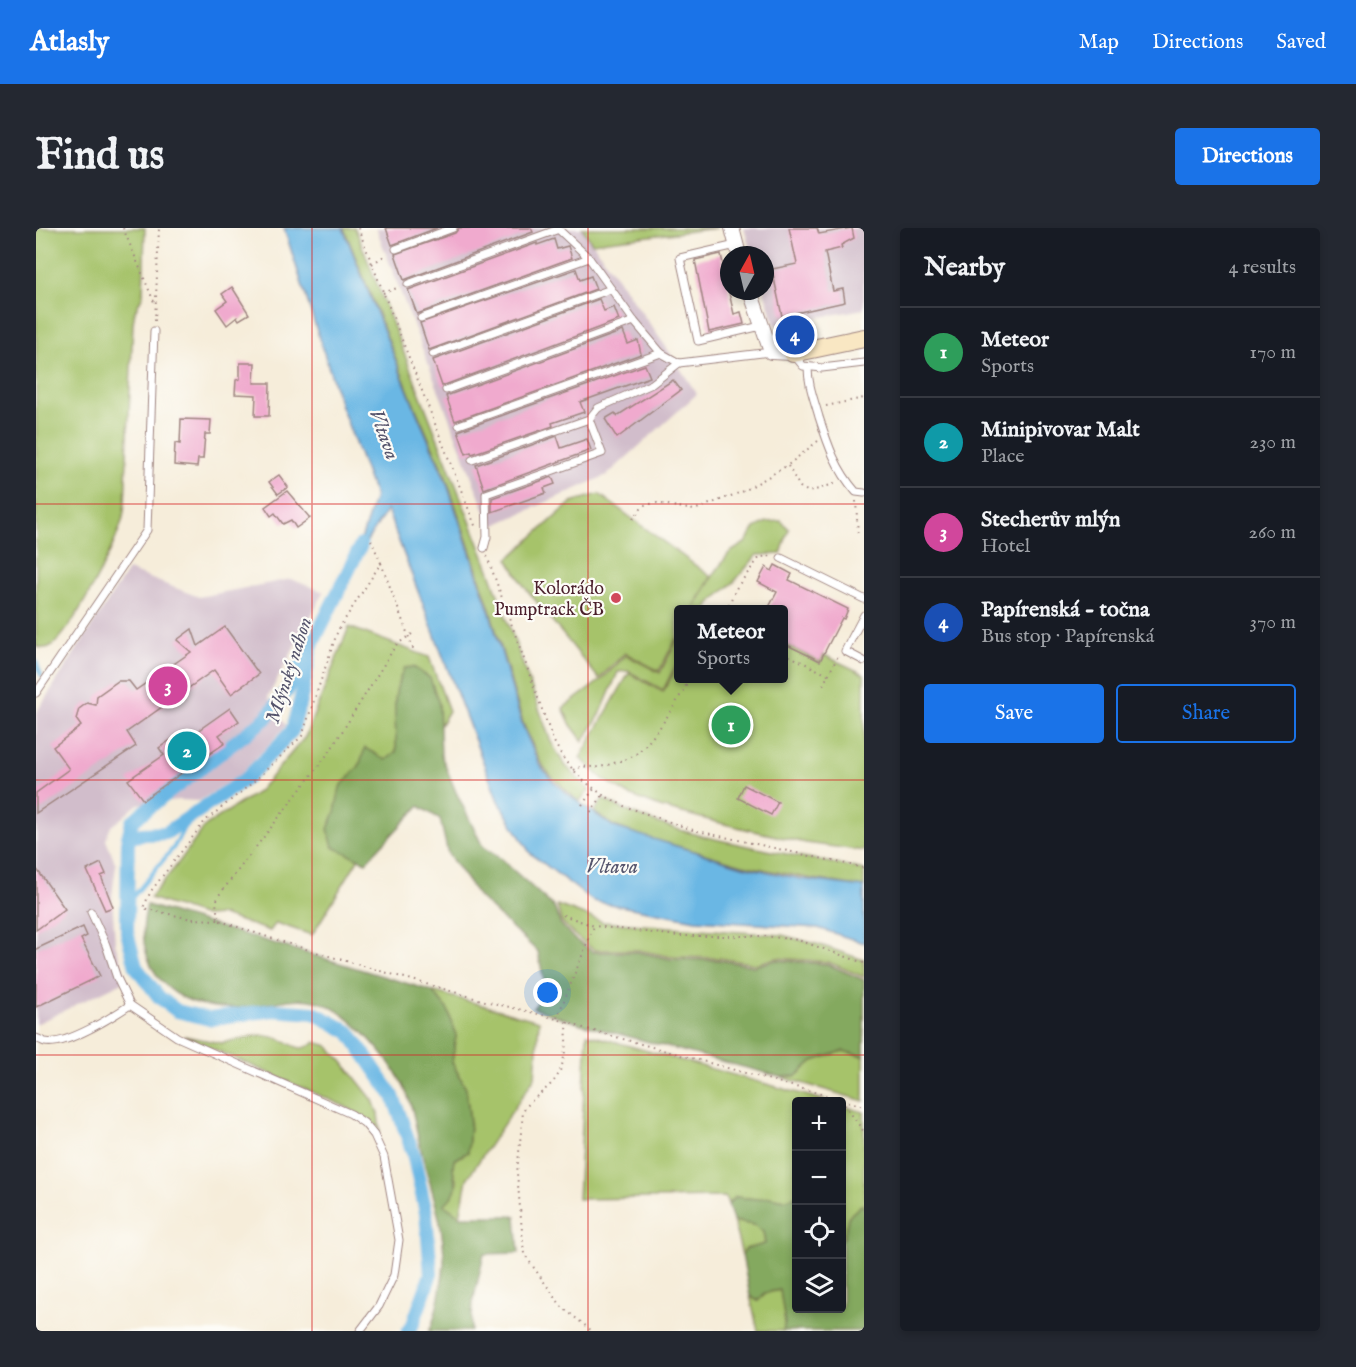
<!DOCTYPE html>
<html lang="en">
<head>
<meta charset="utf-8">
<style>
	body { margin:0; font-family:"IM FELL English",serif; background:#242831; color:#f1f3f6 }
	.controls { position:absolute; right:18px; bottom:18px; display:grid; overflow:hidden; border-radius:6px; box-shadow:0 3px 9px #0003 }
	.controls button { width:54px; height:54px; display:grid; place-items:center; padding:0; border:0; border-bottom:2px solid #363941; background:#171b24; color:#f1f3f6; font:30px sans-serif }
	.compass { position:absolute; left:684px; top:18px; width:54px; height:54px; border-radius:50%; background:#171b24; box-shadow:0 3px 9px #0003; rotate:8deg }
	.you { position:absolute; left:512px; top:765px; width:21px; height:21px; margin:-15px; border:4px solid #fff; border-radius:50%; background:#1a73e8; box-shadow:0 0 0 9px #1a73e833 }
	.badge { display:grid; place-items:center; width:39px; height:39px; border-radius:50%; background:#1a73e8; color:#fff; font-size:20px; font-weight:700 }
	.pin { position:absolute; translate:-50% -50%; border:3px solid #fff; box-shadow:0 2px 6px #0006 }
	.popup { position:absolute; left:638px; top:377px; width:114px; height:78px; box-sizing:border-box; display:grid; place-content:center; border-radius:6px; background:#171b24; filter:drop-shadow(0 2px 4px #0005); font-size:20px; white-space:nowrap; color:#9ea1a6 }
	.popup b { font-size:22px; color:#f1f3f6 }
	.popup::after { content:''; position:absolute; left:50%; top:100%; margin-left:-12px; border:12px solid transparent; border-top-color:#171b24 }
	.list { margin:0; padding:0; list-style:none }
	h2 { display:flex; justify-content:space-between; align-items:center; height:78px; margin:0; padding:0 24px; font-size:26px }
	h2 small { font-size:20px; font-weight:400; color:#9ea1a6 }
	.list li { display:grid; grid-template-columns:39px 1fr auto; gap:18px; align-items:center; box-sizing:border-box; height:90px; padding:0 24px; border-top:2px solid #363941 }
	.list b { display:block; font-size:22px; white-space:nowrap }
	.list p { margin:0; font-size:20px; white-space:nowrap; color:#9ea1a6 }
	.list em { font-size:20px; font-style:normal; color:#9ea1a6 }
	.actions { display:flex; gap:12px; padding:18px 24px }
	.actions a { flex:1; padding:14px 0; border:2px solid #1a73e8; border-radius:6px; text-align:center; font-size:21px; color:#1a73e8 }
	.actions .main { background:#1a73e8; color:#fff }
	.icon { flex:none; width:33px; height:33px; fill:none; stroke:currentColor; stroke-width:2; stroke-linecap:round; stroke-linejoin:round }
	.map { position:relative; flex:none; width:828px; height:1103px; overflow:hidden; border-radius:6px }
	header { display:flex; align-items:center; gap:36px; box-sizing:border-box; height:84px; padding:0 30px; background:#1a73e8; color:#fff }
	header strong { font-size:28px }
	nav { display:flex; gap:33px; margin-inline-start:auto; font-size:21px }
	.intro { display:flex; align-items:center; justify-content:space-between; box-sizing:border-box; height:144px; padding:0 36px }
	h1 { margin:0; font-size:42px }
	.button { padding:15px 27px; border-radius:6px; background:#1a73e8; color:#fff; font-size:21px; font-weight:700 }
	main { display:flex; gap:36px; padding:0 36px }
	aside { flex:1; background:#171b24; border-radius:6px; box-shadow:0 3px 9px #0003 }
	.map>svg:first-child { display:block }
	.industrial { fill:#d1bdcb }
	.green { fill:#a6c36a; stroke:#78714a; stroke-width:1.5 }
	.forest { fill:#84a95e; stroke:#676444; stroke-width:1.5 }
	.water { fill:#6ab7e4; stroke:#5a6b88; stroke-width:1.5 }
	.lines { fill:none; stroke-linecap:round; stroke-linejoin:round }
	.stream { stroke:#6ab7e4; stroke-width:4 }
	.canal { stroke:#6ab7e4; stroke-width:14 }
	.building { fill:#f0aace }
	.lane-casing { stroke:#a08682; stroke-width:9 }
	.street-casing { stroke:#a08682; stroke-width:16 }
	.secondary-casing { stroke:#a08682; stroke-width:20 }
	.path { stroke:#a08682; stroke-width:2; stroke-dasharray:1.5 4.5; stroke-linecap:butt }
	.lane { stroke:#fff; stroke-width:7 }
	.street { stroke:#fff; stroke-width:14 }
	.secondary { stroke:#f9e7c3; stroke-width:18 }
	.grid { fill:none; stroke:#d62828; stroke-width:1.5; stroke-opacity:0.55 }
	.poi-dot { fill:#d1495b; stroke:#fdfcf7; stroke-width:2 }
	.labels { text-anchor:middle; stroke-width:4.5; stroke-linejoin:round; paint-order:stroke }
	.poi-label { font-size:18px; fill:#4a1f2b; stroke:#fdfcf7; text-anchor:end }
	.water-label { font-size:20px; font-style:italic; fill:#55546c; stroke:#fdfcf7 }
</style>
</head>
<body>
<header>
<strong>Atlasly</strong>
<nav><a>Map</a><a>Directions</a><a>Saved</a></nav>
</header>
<div class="intro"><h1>Find us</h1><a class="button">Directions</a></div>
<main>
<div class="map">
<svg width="828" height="1103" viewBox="0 0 828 1103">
	<rect width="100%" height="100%" fill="#fdfcf7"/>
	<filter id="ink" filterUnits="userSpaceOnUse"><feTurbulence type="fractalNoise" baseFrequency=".0167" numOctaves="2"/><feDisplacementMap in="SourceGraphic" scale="12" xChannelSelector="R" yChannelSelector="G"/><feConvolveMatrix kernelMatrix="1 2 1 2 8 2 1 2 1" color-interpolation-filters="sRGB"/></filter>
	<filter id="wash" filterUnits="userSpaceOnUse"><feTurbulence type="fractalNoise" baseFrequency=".008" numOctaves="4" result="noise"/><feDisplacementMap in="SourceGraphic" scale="24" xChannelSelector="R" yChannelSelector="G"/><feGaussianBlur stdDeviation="1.35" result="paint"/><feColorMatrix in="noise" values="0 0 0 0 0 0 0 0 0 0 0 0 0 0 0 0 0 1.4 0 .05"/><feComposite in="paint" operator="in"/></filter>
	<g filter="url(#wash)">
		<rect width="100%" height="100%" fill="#f6edda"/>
		<g class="industrial">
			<path d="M340 0H546L628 116 661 166 571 247 455 299Z"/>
			<path d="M708 0H828V81L739 97 728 63 729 27H716Z"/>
			<path d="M92 342 163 369 255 351 288 364 232 469 250 498 205 546 163 573 143 572 102 576 74 600 70 612 80 637 76 668 79 715 91 752 0 796V485Z"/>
		</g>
		<g class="green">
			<path d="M0 0H109L107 67 99 83 97 95 89 275C88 281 88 287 86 293 80 316 34 410 13 419 8 421 4 420 0 418Z"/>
			<path d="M308 0H319L452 339 515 514 528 536 553 562 543 574 514 547 504 534 487 495 453 378 410 249 377 174Z"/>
			<path d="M546 0H681L556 15Z"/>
			<path d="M563 266 675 349 657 381 642 382V407L623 443 589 425 563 451 488 358 472 331 536 274Z"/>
			<path d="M745 293 753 301 745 326 721 327 698 354 674 375 671 381H658L676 349 693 325 709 315 719 300 731 294Z"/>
			<path d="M313 399 393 429 413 483 276 707 240 695 234 703 186 687 169 688 114 670 140 638 170 597 222 564 269 509Z"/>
			<path d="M642 410V433L627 462 592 443 582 444 564 487 547 513 535 497 527 480 565 452 590 427 624 445Z"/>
			<path d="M748 416 784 434 788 427 828 446V623L770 615 688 596 624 579 593 567 567 551 544 530 593 445 627 464 642 437V450H748Z"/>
			<path d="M567 571C645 614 743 621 828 642V659L771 650 707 637 603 607 578 598 558 584Z"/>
			<path d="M521 677 567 694 746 707 784 717 828 732V749L792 734 740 730 719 736 683 730 636 729 602 722H558L538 707 525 693Z"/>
			<path d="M396 763 503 793 499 849 431 951 424 988 408 977 421 954 416 939 418 932 432 924 434 895 430 861 416 834 420 808 412 782Z"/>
			<path d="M551 806 791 873 760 874V968L749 972 733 969 721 971 699 969 692 976 689 969 542 971Z"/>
			<path d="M225 807C231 808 238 809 244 811 259 817 263 826 279 814L292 818 306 833 337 872 342 886 344 903 336 893 308 878 148 808 185 815Z"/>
			<path d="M807 823 828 828V873L745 849 760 848 777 833Z"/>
			<path d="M806 878 828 884V979L825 978 808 1011 806 1010Z"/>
			<path d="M697 993 718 997 727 1003 729 1016 710 1021 706 1027Z"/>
			<path d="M744 1062 749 1094 747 1103H722L714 1068 722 1073 729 1065Z"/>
		</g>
		<g class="forest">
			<path d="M377 439 394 450 403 476 405 527 420 564 447 619 465 631 518 679 524 695 537 710 557 724H602L635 731 683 732 718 738 740 732 791 736 828 752V828L807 823 777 833 760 848 745 849 545 796 497 780 510 763 502 724 443 669 412 626 404 591 383 578 330 634 297 619 292 601 299 584 304 559 323 538 329 520 350 532 360 524C361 491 353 471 368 440Z"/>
			<path d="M111 677 396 763 412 782 420 808 416 834 430 861 434 895 432 924 418 932C413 955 431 955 408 977L424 988H480L483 1025 448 1026 437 1074 435 1103H393C399 1092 400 1081 403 1069 405 1057 408 1044 408 1033 408 994 394 959 385 922 379 900 378 878 367 857 353 830 320 792 293 778 265 764 241 776 213 779 178 783 141 776 120 746 106 725 105 700 111 677Z"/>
			<path d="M760 968V1080H806V1010H808L812 989 825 977 828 979V1103H747L749 1094 744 1062 729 1065 722 1073 714 1068 706 1027 710 1021 729 1016 727 1004 718 997 697 993 692 976 699 969 721 971 733 969 749 972Z"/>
		</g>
		<path class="water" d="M248 0H307L379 181 410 253 454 385 486 496 503 536 517 553 533 567 578 599 706 638 765 651 828 659V715L782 700 660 692 557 673 494 625 462 573 351 282 319 331 339 268 305 178Z"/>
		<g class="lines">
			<g class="stream">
				<path d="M0 433 5 447"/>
				<path d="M92 675 138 619 153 590"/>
			</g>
			<g class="canal">
				<path d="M325 317 275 419 266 466 256 503 211 550 130 605 106 606 92 610 91 704 100 739 123 769 141 783 174 791 237 782 278 785 313 804 357 868 377 925 390 985 395 1046 377 1096 372 1103"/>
				<path d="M92 610 96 594 106 585 229 491 251 463 268 432"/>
			</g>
		</g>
		<g id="blocks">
			<g class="building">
				<path d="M350 0H401L356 17Z"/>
				<path d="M423 0H495L497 4 368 52 359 26 419 5Z"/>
				<path d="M753 0H781L783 6 816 0 818 10 805 17 806 20 789 24 797 63 807 61 809 74 746 88 736 41 761 36Z"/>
				<path d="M518 11 521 21 532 18 536 30 381 86 372 62 501 15V17Z"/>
				<path d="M685 26 690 52 693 51V65L698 86 705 84 708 96 673 104 659 32Z"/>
				<path d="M540 41 544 52 555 48 560 61 393 122 384 95Z"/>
				<path d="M196 59 213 86 203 92 201 89 191 97 180 81 191 73 186 66Z"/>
				<path d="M563 71 568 83 578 79 583 92 406 158 397 132Z"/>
				<path d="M587 103 592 116 602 112 605 126 419 193 410 168Z"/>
				<path d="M204 135H219L218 155H234L233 188H219L220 167 199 166 200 152 204 151Z"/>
				<path d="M609 137 614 149 544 174 548 184 516 195 517 198 436 226 435 224 430 226 422 203Z"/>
				<path d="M637 152 645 162 581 210 569 191 579 185 581 188Z"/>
				<path d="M145 191 175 192 174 206H169L167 231H162L161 239 138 237 139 215 144 216Z"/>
				<path d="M521 208 525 220 551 211 555 222 448 261 440 237Z"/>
				<path d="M243 247 252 259 242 266 233 254Z"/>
				<path d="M516 249 519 256 508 260 510 265 456 284V270Z"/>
				<path d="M251 263 274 290 260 300 255 292 247 296 239 285 235 288 229 279Z"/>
				<path d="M739 337 756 346 753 352 812 381 808 391 806 390 784 433 747 415V381H732L741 364 722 354 730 339 736 343Z"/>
				<path d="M189 399 223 446 195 466 178 442 91 504 100 518 0 585V565L33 541 17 519 45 498 40 491 43 481 51 475 60 477 61 468 82 453H93L100 462 155 424 141 412 156 401 162 418Z"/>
				<path d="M194 480 203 493 183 507 189 515 107 572 92 552 128 527 123 520 149 502 151 505 155 503 157 506Z"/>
				<path d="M708 557 742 574 735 587 702 570Z"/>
				<path d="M65 635 70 646 65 648 77 679 69 682 51 642Z"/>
				<path d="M0 640 29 681 0 702Z"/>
				<path d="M47 699 51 708 45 711 64 748 0 779V721Z"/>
			</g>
		</g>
	</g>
	<g filter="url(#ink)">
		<use href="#blocks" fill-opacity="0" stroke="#a08682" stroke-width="1.5"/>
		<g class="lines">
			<g class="lane-casing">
				<g id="lane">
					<path d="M521 0 553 30 598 93 625 125 643 135 735 124"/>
					<path d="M700 17 644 30 662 113 725 98"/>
					<path d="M360 21 417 0"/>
					<path d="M372 56 523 1"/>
					<path d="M385 90 553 30"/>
					<path d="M397 126 575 61"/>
					<path d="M758 127 767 138 786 140 828 135"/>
					<path d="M772 139C772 157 778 171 783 189 792 217 800 241 820 264L828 265"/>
					<path d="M410 162 598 93"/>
					<path d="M423 197 625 125"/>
					<path d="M436 232 553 191 562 180 616 156 643 135"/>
					<path d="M448 320 451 309 450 266 566 225 553 191"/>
					<path d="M745 330 828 371"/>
					<path d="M828 387 809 423 828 433"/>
					<path d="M0 465 111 302 118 103"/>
					<path d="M55 684 70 717 81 750 94 777 141 809 315 886 328 895 338 907 348 929 363 1012 358 1047 343 1078 324 1103"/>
					<path d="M0 810C3 811 6 813 9 814 30 818 76 789 94 777"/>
				</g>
			</g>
			<g class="street-casing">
				<g id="street">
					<path d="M696 0 703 27"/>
					<path d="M714 63 735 124 757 125"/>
				</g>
			</g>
			<g class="secondary-casing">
				<path id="secondary" d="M757 125 828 110"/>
			</g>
			<g class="path">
				<path d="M87 0 118 74"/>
				<path d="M322 0 440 300"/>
				<path d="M336 36 351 26"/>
				<path d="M347 65 364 59"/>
				<path d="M119 93 123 0"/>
				<path d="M790 178 828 170"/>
				<path d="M752 238 764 259 773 264 801 255"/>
				<path d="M820 273 822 307"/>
				<path d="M597 291 608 277 621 275 658 282 708 263 752 237 782 213"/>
				<path d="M451 328 517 512 529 533 548 553 567 567 588 578 657 602 828 640"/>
				<path d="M345 335 378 423"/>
				<path d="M690 382 701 359 724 329 737 328"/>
				<path d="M376 406 360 417 294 523 183 667 180 674 182 692C265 722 350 744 435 769 471 780 509 785 544 799L828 878"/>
				<path d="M748 425 792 447"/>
				<path d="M787 457 802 428"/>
				<path d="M537 542C549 536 553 540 564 539 573 537 583 533 591 531 613 523 643 471 654 450"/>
				<path d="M546 577 558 561"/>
				<path d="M555 584 567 567"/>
				<path d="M527 687 558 698 643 708H728L762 712 828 735"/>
				<path d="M182 692 155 691 107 680 115 663 169 593 216 555 266 508 302 402 345 335 335 312"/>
				<path d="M521 790 558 698"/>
				<path d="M532 794C529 814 531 838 517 854 507 865 494 871 487 884L481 945 488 1026 526 1079 556 1103"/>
				<path d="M805 872 828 904"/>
			</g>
			<use href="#lane" class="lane"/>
			<use href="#street" class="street"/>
			<use href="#secondary" class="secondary"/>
		</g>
	</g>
	<path class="grid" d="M276 0V1103M552 0V1103M0 276H828M0 552H828M0 827H828"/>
	<circle class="poi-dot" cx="580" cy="370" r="6"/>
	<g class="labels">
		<g class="poi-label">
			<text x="568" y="366">Kolorádo<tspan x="568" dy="21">Pumptrack ČB</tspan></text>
		</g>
		<g class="water-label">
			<text transform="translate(349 206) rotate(70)" y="7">Vltava</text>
			<text transform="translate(252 442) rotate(-72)" y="7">Mlýnský náhon</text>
			<text x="576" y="645">Vltava</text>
		</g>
	</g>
</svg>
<div class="controls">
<button>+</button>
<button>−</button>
<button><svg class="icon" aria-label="locate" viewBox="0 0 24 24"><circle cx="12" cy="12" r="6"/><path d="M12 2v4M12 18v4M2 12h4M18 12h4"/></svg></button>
<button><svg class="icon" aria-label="layers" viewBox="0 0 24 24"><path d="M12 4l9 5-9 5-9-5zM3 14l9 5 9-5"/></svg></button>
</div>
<svg class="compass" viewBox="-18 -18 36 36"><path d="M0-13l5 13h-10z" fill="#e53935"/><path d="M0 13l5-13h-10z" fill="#9ea1a6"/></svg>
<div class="you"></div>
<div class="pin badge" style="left:695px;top:497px;background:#2e9e5b">1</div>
<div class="popup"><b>Meteor</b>Sports</div>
<div class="pin badge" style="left:151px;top:523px;background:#0f9aa8">2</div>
<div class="pin badge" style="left:132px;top:458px;background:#d1479c">3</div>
<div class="pin badge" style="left:759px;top:107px;background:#1a4fb4">4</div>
</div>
<aside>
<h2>Nearby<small>4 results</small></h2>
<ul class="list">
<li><span class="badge" style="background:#2e9e5b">1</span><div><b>Meteor</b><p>Sports</p></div><em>170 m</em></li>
<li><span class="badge" style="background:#0f9aa8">2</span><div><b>Minipivovar Malt</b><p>Place</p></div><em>230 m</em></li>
<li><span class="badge" style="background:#d1479c">3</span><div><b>Stecherův mlýn</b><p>Hotel</p></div><em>260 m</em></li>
<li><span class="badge" style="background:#1a4fb4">4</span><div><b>Papírenská - točna</b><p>Bus stop · Papírenská</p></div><em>370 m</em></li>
</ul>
<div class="actions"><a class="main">Save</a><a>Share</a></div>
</aside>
</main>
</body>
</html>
